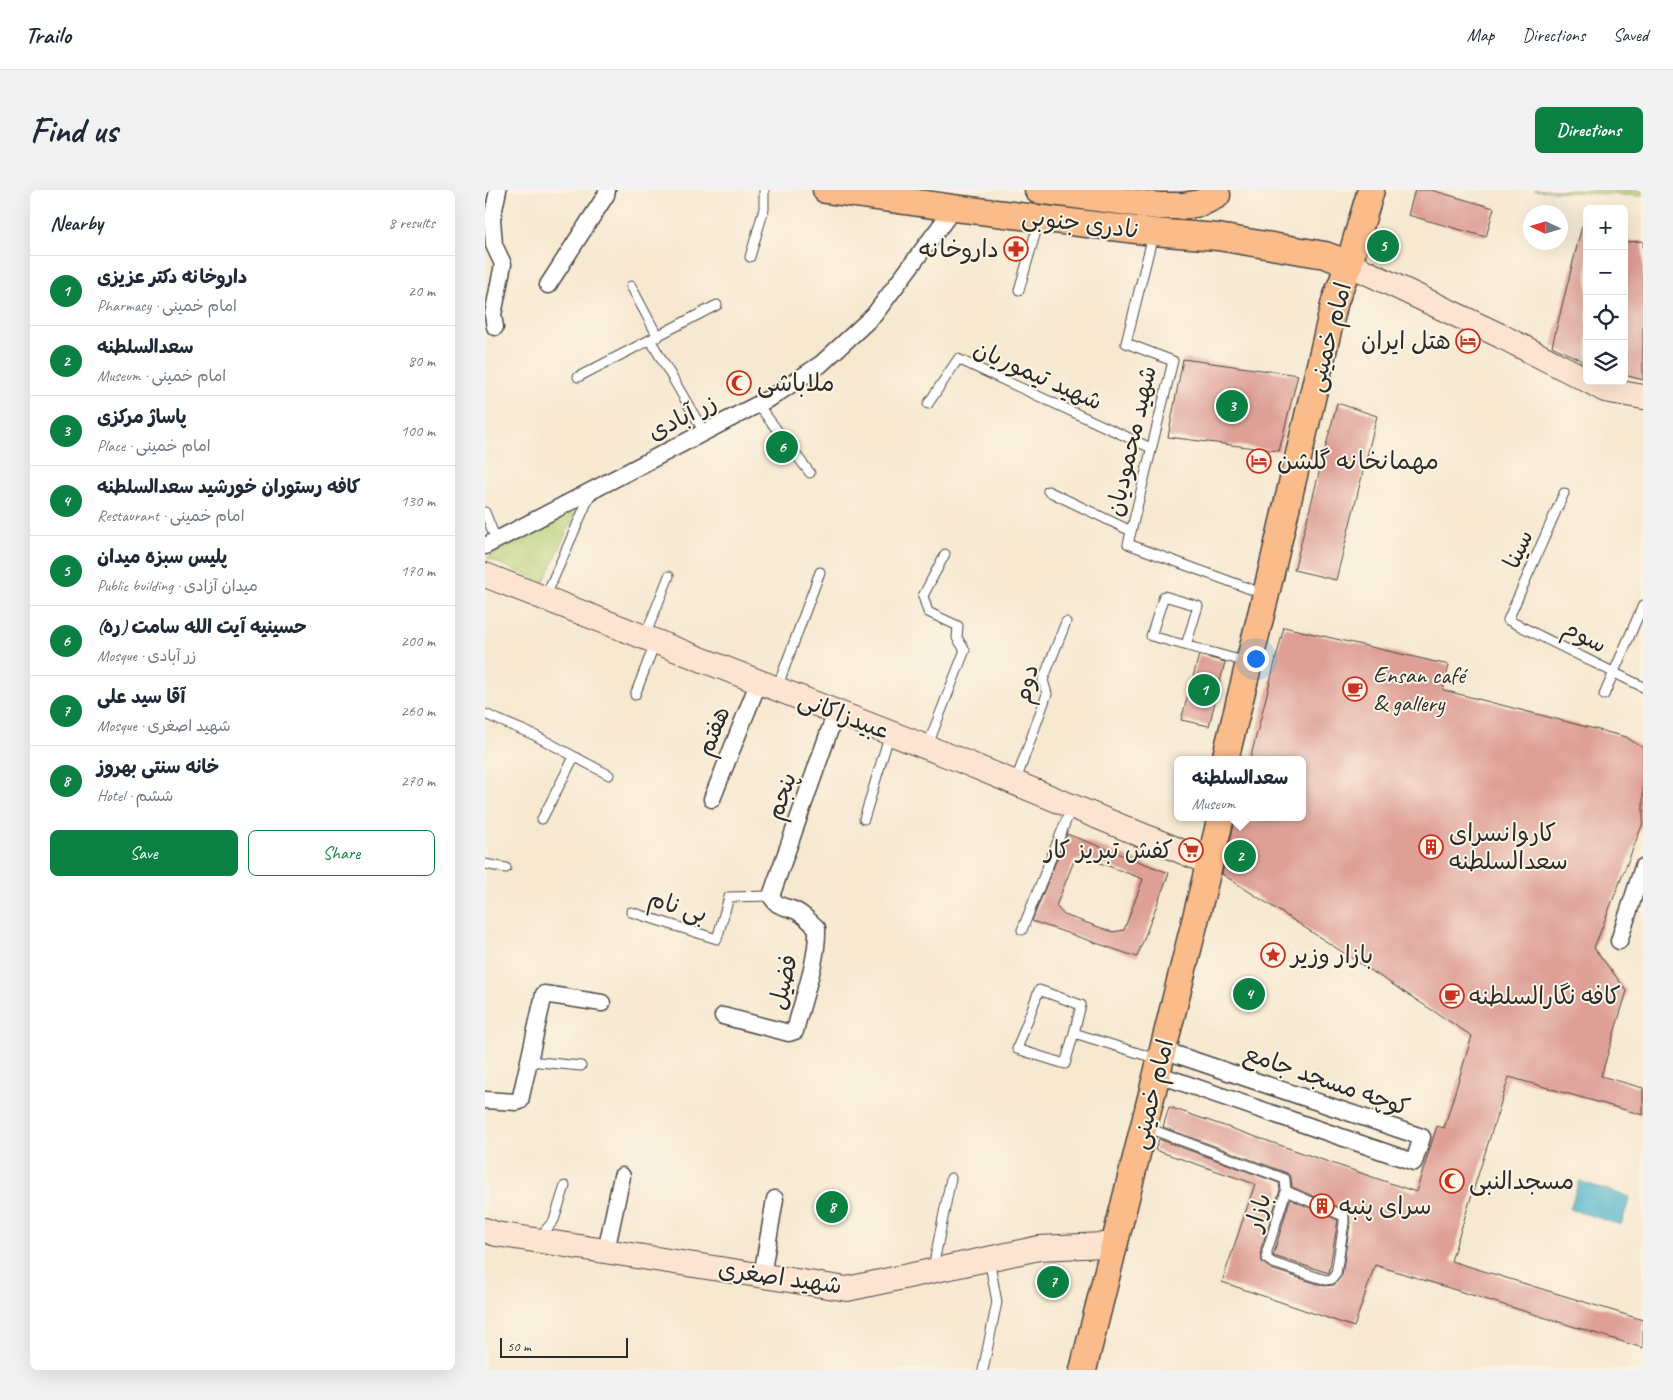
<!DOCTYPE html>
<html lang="en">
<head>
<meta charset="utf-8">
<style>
	body { margin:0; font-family:Caveat,"Playpen Sans Arabic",sans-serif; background:#f2f2f3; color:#1f2937 }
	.controls { position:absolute; right:15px; top:15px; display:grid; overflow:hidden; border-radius:8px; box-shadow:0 5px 20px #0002 }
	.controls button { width:45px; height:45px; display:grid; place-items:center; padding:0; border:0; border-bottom:1px solid #e0e1e3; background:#fff; color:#1f2937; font:25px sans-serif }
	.compass { position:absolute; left:1038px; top:15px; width:45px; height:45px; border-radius:50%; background:#fff; box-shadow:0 5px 20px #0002; rotate:274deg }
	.scale { position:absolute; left:15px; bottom:12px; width:128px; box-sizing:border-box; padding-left:5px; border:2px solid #2b2b2b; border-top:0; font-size:14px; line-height:18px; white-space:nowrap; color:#2b2b2b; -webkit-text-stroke:4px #fcf5e5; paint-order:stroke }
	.you { position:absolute; left:770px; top:468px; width:18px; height:18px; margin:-12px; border:4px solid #fff; border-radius:50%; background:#1a73e8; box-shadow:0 0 0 8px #1a73e833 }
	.badge { display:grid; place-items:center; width:32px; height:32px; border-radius:50%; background:#0b8043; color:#fff; font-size:16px; font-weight:700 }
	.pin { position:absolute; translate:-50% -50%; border:2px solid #fff; box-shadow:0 1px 5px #0006 }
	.popup { position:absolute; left:689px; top:566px; width:132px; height:65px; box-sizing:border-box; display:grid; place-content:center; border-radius:8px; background:#fff; filter:drop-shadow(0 1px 4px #0005); font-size:16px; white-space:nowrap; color:#747a83 }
	.popup b { font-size:19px; color:#1f2937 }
	.popup::after { content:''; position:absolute; left:50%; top:100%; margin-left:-10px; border:10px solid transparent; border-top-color:#fff }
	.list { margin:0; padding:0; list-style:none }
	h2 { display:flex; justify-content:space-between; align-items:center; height:65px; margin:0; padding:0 20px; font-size:21px }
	h2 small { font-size:16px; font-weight:400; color:#747a83 }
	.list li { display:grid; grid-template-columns:32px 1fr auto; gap:15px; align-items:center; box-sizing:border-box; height:70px; padding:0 20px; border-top:1px solid #e0e1e3 }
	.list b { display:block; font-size:19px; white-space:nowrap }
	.list p { margin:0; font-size:16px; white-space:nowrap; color:#747a83 }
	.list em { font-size:16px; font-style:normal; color:#747a83 }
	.actions { display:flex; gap:10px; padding:15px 20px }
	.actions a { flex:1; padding:11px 0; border:1px solid #0b8043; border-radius:8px; text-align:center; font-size:18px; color:#0b8043 }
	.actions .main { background:#0b8043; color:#fff }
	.icon { flex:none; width:28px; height:28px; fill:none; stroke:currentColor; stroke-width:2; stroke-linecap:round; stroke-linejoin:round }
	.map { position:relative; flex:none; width:1158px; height:1180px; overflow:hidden; border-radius:8px }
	header { display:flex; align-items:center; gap:30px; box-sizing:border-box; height:70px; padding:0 25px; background:#fff; border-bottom:1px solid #e0e1e3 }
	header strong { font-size:24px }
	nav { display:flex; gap:28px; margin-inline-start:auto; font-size:18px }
	.intro { display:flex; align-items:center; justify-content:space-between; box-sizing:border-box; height:120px; padding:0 30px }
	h1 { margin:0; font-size:35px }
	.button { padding:12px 22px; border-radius:8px; background:#0b8043; color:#fff; font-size:18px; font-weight:700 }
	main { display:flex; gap:30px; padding:0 30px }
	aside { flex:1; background:#fff; border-radius:8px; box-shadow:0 5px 20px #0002 }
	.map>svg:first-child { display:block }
	.green { fill:#b4cd72; stroke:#707c4e }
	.water { fill:#4ab2c8; stroke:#3a6e7a }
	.building { fill:#de9f95; fill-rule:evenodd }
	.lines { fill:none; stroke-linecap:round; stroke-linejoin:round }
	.lane-casing { stroke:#4a4744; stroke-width:11 }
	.street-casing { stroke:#4a4744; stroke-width:19 }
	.secondary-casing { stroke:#4a4744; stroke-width:26 }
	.primary-casing { stroke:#4a4744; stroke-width:29 }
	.lane { stroke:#fff; stroke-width:9 }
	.street { stroke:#fff; stroke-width:16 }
	.secondary { stroke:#fde4d0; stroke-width:24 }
	.primary { stroke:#f9bc8a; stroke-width:26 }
	.labels { text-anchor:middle; stroke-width:4; stroke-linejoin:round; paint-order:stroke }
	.street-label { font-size:24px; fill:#2b2b2b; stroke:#fcf5e5 }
	.poi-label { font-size:24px; fill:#2b2b2b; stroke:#fcf5e5; text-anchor:start }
</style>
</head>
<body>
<header>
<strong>Trailo</strong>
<nav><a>Map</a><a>Directions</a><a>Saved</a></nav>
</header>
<div class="intro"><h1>Find us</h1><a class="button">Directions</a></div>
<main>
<aside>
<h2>Nearby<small>8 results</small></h2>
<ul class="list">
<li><span class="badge">1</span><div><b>داروخانه دکتر عزیزی</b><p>Pharmacy · امام خمینی</p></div><em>20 m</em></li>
<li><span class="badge">2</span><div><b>سعدالسلطنه</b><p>Museum · امام خمینی</p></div><em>80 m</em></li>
<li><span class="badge">3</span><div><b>پاساژ مرکزی</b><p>Place · امام خمینی</p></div><em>100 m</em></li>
<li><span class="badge">4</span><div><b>کافه رستوران خورشید سعدالسلطنه</b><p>Restaurant · امام خمینی</p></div><em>130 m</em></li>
<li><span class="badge">5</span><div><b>پلیس سبزه میدان</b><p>Public building · میدان آزادی</p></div><em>170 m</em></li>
<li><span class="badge">6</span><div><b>حسینیه آیت الله سامت (ره)</b><p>Mosque · زر آبادی</p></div><em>200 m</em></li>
<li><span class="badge">7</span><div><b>آقا سید علی</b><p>Mosque · شهید اصغری</p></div><em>260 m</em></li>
<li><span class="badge">8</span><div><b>خانه سنتی بهروز</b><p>Hotel · ششم</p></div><em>270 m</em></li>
</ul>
<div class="actions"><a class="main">Save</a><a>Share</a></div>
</aside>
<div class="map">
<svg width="1158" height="1180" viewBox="0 0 1158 1180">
	<rect width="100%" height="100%" fill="#fcf5e5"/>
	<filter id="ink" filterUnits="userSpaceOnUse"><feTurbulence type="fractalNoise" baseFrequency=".02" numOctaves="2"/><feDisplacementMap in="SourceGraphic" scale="10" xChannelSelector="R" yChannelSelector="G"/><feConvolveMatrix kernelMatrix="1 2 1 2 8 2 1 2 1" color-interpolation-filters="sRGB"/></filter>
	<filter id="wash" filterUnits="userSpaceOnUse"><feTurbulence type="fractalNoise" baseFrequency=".0096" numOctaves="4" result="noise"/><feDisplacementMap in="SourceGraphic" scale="20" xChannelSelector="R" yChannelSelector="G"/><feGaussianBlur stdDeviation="1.12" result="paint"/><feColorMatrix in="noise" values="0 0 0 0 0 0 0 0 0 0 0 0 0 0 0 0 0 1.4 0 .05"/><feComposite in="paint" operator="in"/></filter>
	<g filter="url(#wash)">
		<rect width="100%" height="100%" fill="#f7e8d0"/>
		<g class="green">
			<path d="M1049 0H1158V6Z"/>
			<path d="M93 317 59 392 2 368Z"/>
		</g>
		<path class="water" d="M1094 991 1145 1007 1136 1035 1085 1019Z"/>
		<g id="blocks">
			<g class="building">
				<path d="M930 0H946L1009 18 1001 47 923 25Z"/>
				<path d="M1097 36H1102V173L1067 156Z"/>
				<circle cx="898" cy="56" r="8"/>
				<path d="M1158 51V190L1139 185V52Z"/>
				<path d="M698 169 813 185 794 261 683 247Z"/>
				<path d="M852 213 892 226 851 390 809 380Z"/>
				<path d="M799 437 964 475 958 500 1141 547 1158 558V633L1109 758 1142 801 1116 886 1158 898V925L1024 887 966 1071 1158 1130V1158L890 1075 869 1137 737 1092 770 994 670 960 674 949 794 993 795 1000 776 1059 777 1072 786 1079 839 1096 849 1095 857 1085 865 1034 864 1022 807 997 806 988 802 983 678 937 684 917 931 1002 952 936 959 938 987 846 737 684 751 627H818V570H765Z"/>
				<path d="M714 465 740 472 724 536 696 530Z"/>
				<path d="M582 644 684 683 652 767 547 731ZM602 668 658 689 639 740 628 742 579 725 571 716 589 671Z"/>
				<path d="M805 1009 853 1030 844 1083 788 1066Z"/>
			</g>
		</g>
	</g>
	<g filter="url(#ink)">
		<use href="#blocks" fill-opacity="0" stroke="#4a4744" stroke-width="1"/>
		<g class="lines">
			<g class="lane-casing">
				<g id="lane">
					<path d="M668 45 641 153 688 171 643 354 779 404"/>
					<path d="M265 67 279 19V0"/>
					<path d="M146 96 173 147"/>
					<path d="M534 100 554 31"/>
					<path d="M166 151 219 242"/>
					<path d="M93 187 232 115"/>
					<path d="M443 214 473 169 666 258"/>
					<path d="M273 215 325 283"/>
					<path d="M563 301 646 341"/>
					<path d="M1079 303 1023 430 1158 497"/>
					<path d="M0 322 11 350"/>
					<path d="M60 408 106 303"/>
					<path d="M160 446 184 386"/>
					<path d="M701 455 713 416 679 406 666 446 762 472"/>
					<path d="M292 498 335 382"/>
					<path d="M150 505 170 453"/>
					<path d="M1119 505 1158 415"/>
					<path d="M0 524 49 545 124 585"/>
					<path d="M442 557 480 460 472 448 473 436 443 422 438 406 460 364"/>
					<path d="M530 593 562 504 558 490 581 432"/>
					<path d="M57 629 89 567"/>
					<path d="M379 629 405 543"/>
					<path d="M0 674 21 678"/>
					<path d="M146 722 232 749 244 707 286 706"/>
					<path d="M537 740 587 616"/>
					<path d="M589 843 596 815 554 800 532 859 580 874 589 843 666 867"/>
					<path d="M44 871 96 876"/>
					<path d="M660 937 800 989 801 1001 782 1061V1069L788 1073 841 1090 847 1089 851 1084 859 1033V1026L801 1001"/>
					<path d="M54 1048 69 1030 80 996"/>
					<path d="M448 1078 466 988"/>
					<path d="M498 1180 512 1112 504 1069"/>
				</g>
			</g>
			<g class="street-casing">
				<g id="street">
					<path d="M63 95 121 5 122 0"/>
					<path d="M10 137 8 125 18 74 9 55 7 29 13 0"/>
					<path d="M0 356 287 207 336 174 389 125 469 18"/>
					<path d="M227 609 274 491"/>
					<path d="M1134 751 1158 677"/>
					<path d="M238 826 304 843 310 841C318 808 333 771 332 738 325 732 318 723 309 720 298 715 294 719 286 706L351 522"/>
					<path d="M672 884 929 972 937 947 678 860"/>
					<path d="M0 910 32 912 35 911 59 804 117 813"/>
					<path d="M121 1061 137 986"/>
					<path d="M277 1086 290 1009"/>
				</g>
			</g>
			<g class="secondary-casing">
				<g id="secondary">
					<path d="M864 74 1016 146 1102 190"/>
					<path d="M1104 191 1120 200 1158 207"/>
					<path d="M0 385 472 569 715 669"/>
					<path d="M0 1040 11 1044 362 1099 554 1058 619 1055"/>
				</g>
			</g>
			<g class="primary-casing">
				<g id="primary">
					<path d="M341 0 469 18 668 42 733 47 840 65 864 74"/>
					<path d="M553 0 673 16H698L716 13 732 5"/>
					<path d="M740 570 781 404 850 111 864 74 886 0"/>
					<path d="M598 1180 736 627"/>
				</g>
			</g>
			<use href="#lane" class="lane"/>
			<use href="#street" class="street"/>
			<use href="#secondary" class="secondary"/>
			<use href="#primary" class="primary"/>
		</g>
	</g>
	<defs>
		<g id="pharmacy-ring" transform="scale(1.25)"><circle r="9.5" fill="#fcf5e5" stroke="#c8321e" stroke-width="1.5"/><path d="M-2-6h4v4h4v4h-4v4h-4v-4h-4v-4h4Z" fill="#c8321e"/></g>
		<g id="hotel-ring" transform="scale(1.25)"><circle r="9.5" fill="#fcf5e5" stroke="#c8321e" stroke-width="1.5"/><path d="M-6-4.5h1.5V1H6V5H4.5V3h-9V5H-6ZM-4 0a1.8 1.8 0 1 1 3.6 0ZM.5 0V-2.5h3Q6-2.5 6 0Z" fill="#c8321e"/></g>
		<g id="mosque-ring" transform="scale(1.25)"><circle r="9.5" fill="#fcf5e5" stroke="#c8321e" stroke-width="1.5"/><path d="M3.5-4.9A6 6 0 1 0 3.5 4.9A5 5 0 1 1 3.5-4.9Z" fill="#c8321e"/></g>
		<g id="cafe-ring" transform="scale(1.25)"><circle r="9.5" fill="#fcf5e5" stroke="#c8321e" stroke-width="1.5"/><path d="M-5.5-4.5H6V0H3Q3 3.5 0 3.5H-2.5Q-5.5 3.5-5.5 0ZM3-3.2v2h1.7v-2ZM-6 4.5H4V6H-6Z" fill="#c8321e"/></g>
		<g id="building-ring" transform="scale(1.25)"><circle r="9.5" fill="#fcf5e5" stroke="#c8321e" stroke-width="1.5"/><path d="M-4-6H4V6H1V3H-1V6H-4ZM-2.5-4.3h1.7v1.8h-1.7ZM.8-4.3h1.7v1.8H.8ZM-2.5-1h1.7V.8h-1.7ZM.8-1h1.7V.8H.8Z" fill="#c8321e"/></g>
		<g id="supermarket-ring" transform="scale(1.25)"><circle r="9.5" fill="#fcf5e5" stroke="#c8321e" stroke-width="1.5"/><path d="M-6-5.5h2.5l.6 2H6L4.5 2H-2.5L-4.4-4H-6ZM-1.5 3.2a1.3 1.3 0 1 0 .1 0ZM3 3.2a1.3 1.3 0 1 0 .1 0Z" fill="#c8321e"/></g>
		<g id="sight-ring" transform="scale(1.25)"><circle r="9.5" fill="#fcf5e5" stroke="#c8321e" stroke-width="1.5"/><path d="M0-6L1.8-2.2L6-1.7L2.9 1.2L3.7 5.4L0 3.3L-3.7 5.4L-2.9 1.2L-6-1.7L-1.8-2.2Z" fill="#c8321e"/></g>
	</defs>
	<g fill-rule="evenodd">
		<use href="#pharmacy-ring" x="531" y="59"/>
		<use href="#hotel-ring" x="983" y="151"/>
		<use href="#mosque-ring" x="254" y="193"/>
		<use href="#hotel-ring" x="774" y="271"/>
		<use href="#cafe-ring" x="870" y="499"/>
		<use href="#building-ring" x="946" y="657"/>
		<use href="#supermarket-ring" x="706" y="660"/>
		<use href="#sight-ring" x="788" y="765"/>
		<use href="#cafe-ring" x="967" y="806"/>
		<use href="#mosque-ring" x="967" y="991"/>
		<use href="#building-ring" x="837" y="1016"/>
	</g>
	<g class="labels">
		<g class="street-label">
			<text transform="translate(596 33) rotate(7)" y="8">نادری جنوبی</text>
			<text transform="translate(844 147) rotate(-75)" y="8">امام خمینی</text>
			<text transform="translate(553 185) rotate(24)" y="8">شهید تیموریان</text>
			<text transform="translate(197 227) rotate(-27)" y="8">زر آبادی</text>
			<text transform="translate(646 251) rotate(-77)" y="8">شهید محمودیان</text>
			<text transform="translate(1033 359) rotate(-66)" y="8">سینا</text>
			<text transform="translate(1100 446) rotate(27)" y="8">سوم</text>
			<text transform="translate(541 494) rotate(-77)" y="8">دوم</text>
			<text transform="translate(359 525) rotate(21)" y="8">عبیدزاکانی</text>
			<text transform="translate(228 541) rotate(-68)" y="8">هفتم</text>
			<text transform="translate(296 606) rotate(-71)" y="8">پنجم</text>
			<text transform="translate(193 716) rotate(17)" y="8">بی نام</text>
			<text transform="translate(298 792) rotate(-76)" y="8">فضیل</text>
			<text transform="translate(842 890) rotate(19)" y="8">کوچه مسجد جامع</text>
			<text transform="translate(667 904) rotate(-76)" y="8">امام خمینی</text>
			<text transform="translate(773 1022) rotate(-73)" y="8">بازار</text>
			<text transform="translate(295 1087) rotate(8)" y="8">شهید اصغری</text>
		</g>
		<g class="poi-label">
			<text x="514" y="67" text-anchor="end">داروخانه</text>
			<text x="966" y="159" text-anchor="end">هتل ایران</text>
			<text x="272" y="201">ملاباشی</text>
			<text x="792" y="279">مهمانخانه گلشن</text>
			<text x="888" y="493">Ensan café<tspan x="888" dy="28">&amp; gallery</tspan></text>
			<text x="964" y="651">کاروانسرای<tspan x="964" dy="28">سعدالسلطنه</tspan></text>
			<text x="688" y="668" text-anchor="end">کفش تبریز کار</text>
			<text x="806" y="773">بازار وزیر</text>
			<text x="984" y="814">کافه نگارالسلطنه</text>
			<text x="984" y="999">مسجدالنبی</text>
			<text x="854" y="1024">سرای پنبه</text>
		</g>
	</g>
</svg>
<div class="controls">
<button>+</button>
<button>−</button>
<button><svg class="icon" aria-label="locate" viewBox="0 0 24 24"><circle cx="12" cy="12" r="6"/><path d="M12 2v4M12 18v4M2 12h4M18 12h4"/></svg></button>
<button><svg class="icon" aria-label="layers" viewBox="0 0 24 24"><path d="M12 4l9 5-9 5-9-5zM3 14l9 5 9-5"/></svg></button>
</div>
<svg class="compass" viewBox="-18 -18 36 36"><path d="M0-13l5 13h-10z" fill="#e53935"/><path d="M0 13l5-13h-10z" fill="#747a83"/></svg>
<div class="scale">50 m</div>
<div class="you"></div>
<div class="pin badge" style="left:719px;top:500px">1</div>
<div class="pin badge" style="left:755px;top:666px">2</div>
<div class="popup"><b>سعدالسلطنه</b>Museum</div>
<div class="pin badge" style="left:747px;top:216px">3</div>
<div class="pin badge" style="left:764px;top:804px">4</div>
<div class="pin badge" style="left:898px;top:56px">5</div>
<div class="pin badge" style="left:297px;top:257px">6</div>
<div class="pin badge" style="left:568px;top:1092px">7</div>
<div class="pin badge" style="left:347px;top:1017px">8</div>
</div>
</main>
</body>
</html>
